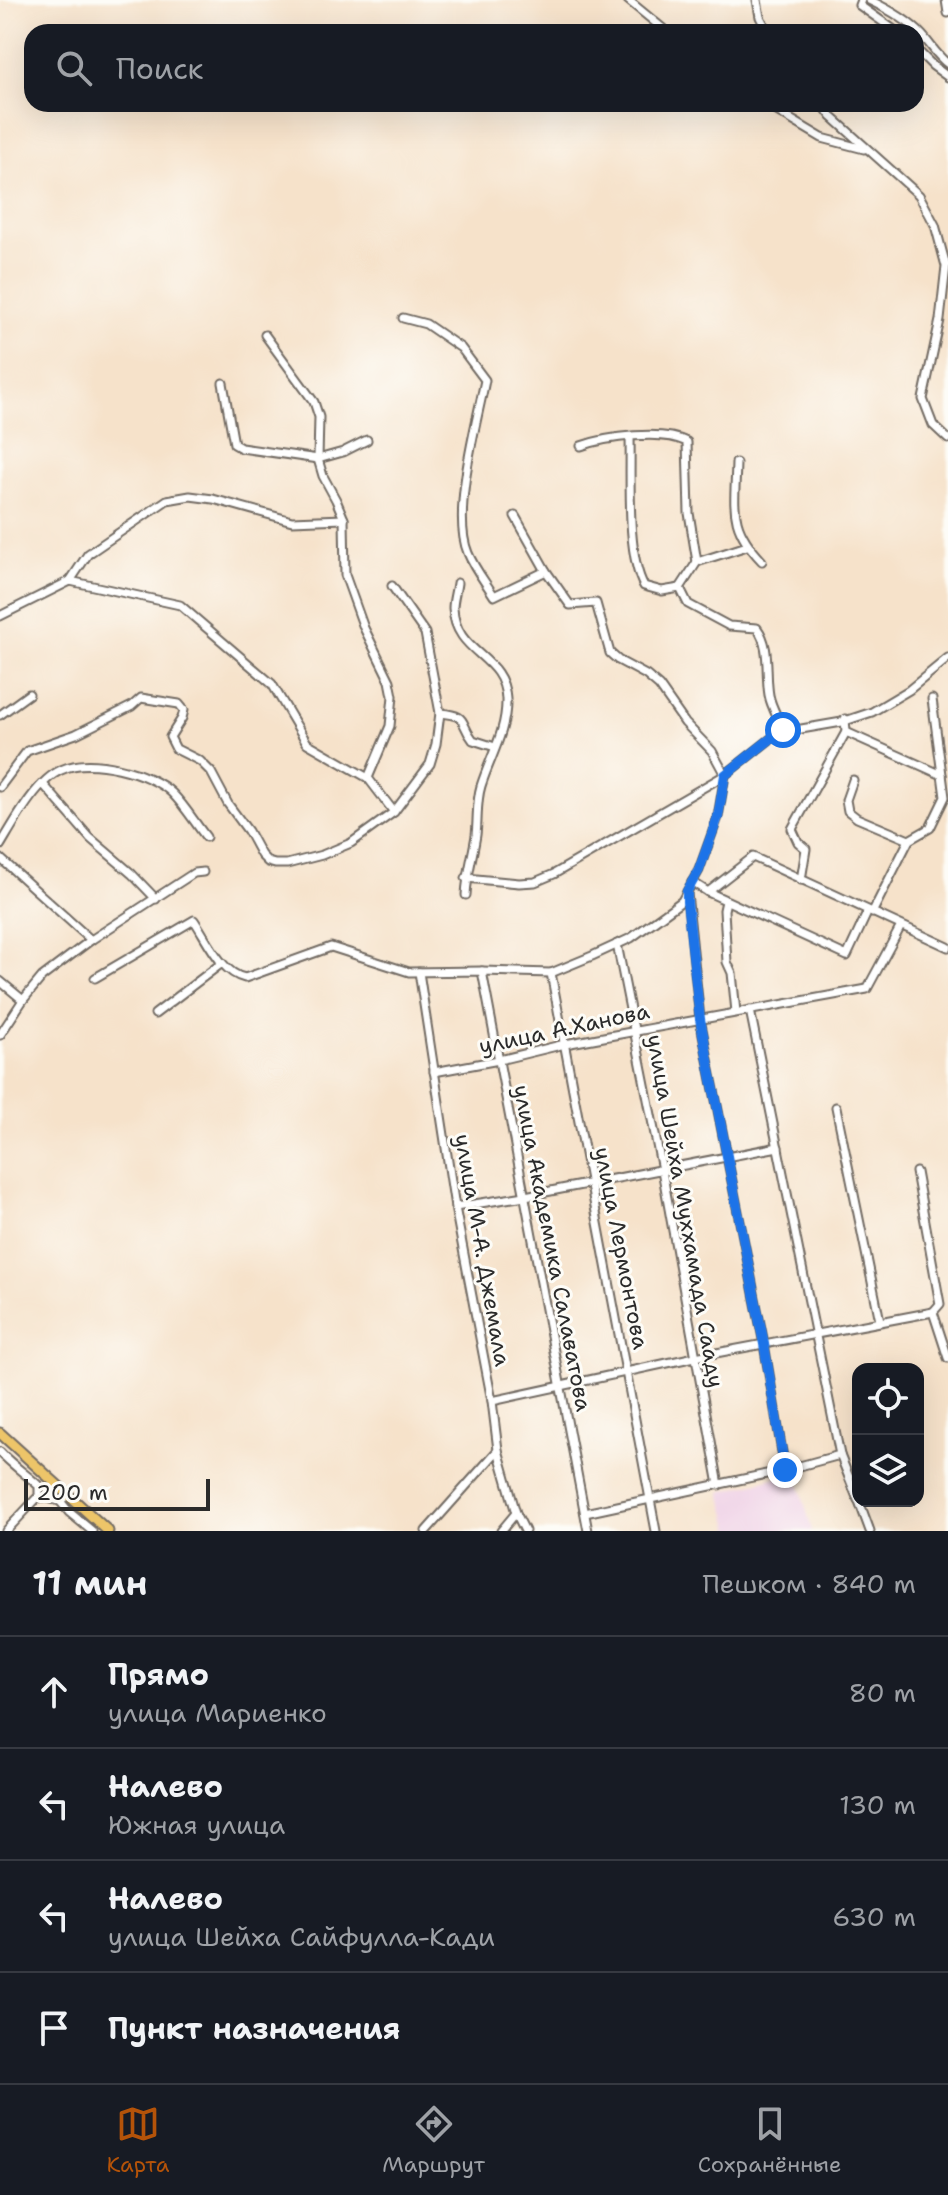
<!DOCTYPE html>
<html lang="ru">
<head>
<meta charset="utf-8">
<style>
	body { margin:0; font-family:"Shantell Sans",sans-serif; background:#20242c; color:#f1f3f6 }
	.controls { position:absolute; right:24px; bottom:24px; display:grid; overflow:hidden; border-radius:16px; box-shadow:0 8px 32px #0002 }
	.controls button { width:72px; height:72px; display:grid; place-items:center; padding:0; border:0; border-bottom:2px solid #363941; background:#171b24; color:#f1f3f6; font:40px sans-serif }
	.scale { position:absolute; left:24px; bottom:20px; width:186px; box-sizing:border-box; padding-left:8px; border:4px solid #2b2b2b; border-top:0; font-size:22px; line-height:28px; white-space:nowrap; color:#2b2b2b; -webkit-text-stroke:6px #fdfcf7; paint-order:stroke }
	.stop { position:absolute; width:24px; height:24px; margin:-18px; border:6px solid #1a73e8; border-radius:50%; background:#fff }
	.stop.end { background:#1a73e8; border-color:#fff; box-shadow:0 2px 8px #0008 }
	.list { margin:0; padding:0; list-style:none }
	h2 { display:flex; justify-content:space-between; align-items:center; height:104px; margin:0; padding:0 32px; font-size:34px }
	h2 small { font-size:26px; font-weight:400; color:#9ea1a6 }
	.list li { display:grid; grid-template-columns:52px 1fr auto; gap:24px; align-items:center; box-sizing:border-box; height:112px; padding:0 32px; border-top:2px solid #363941 }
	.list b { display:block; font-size:30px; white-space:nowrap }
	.list p { margin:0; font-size:26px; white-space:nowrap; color:#9ea1a6 }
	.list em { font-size:26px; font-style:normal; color:#9ea1a6 }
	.icon { flex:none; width:44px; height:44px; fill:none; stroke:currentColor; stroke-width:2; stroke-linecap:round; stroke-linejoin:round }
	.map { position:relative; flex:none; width:948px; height:1531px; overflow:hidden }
	.search { position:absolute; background:#171b24; box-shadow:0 8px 32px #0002; left:24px; right:24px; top:24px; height:88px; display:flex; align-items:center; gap:20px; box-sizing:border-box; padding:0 28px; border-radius:24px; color:#9ea1a6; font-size:30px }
	.sheet { height:552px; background:#171b24 }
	nav { display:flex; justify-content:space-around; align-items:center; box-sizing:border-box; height:112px; border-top:2px solid #363941; background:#171b24; font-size:22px; color:#9ea1a6 }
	nav a { display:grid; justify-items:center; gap:4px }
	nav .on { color:#b45309 }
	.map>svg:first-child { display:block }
	.built { fill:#efd0e6 }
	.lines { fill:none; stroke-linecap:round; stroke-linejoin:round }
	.minor-casing { stroke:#726b63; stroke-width:11 }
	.major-casing { stroke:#726b63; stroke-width:13 }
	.minor { stroke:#fff; stroke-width:7 }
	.major { stroke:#edc569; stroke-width:9 }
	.route { stroke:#1a73e8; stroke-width:10 }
	.labels { text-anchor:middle; stroke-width:6; stroke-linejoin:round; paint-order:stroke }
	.street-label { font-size:22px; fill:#2b2b2b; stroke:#fdfcf7 }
</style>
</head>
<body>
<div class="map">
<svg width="948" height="1531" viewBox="0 0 948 1531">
	<rect width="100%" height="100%" fill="#fdfcf7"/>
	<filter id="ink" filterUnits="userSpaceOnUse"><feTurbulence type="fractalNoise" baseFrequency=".0125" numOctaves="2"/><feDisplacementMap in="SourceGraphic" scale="16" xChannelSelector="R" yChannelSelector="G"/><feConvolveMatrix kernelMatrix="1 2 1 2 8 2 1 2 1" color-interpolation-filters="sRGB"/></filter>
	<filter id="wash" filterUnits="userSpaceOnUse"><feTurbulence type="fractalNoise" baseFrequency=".006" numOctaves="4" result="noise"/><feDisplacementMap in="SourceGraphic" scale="32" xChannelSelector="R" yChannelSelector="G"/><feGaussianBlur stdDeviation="1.8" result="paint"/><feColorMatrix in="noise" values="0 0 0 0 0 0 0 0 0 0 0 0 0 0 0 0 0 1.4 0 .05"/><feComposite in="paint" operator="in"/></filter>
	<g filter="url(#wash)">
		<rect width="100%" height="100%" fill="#f6e2ca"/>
		<path class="built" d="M796 1472 812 1531H731L721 1492Z"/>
	</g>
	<g filter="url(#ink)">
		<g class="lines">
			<g class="minor-casing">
				<g id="minor">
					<path d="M628 0 667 32"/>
					<path d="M757 0 760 17 768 32"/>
					<path d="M861 0 859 5 897 32"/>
					<path d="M869 0C888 9 908 20 922 35 931 45 937 56 948 64"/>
					<path d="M946 0 948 13"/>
					<path d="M916 49 933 66 948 77"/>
					<path d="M765 104 822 138 864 149"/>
					<path d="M822 104 832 117 919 195 935 225 946 266 940 320 923 399 933 425 948 439"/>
					<path d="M403 318 426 324 461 348 485 380C477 423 451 513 468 553 474 568 486 583 494 596L546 571"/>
					<path d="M265 335 314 402 319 417 318 459 323 476 336 500 344 519 345 575 364 628 390 681 393 696 390 726 368 778 394 812"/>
					<path d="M223 383 234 444 241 448 318 459 343 452 367 440"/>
					<path d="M630 437C631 476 626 554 644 586L662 591 680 588"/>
					<path d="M581 446C606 437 662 429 687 442L689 513 697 562"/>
					<path d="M736 463C735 508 728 525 762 561"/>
					<path d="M515 516 546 571 570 605 596 603 610 653 618 660 646 675 659 686 685 723 712 751 725 775"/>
					<path d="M70 581 88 554 167 500 190 496 213 499 292 521 344 519"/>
					<path d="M457 583C456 591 453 600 453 608 455 655 504 654 506 699 507 731 490 757 481 786 476 802 478 819 476 835 473 855 467 874 466 895"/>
					<path d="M680 588 688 604 729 626 757 628C771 647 765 672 769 695 771 707 779 719 783 730"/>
					<path d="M680 588 697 562 747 546"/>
					<path d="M0 616 70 581 180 605 272 684 307 743 368 778"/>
					<path d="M440 713C470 716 458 721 473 740L495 747"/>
					<path d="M0 715 29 694"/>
					<path d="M846 732 942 775"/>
					<path d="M853 780 846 800 848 811 857 818 909 840"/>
					<path d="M43 784 90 838 132 874 156 899"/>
					<path d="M0 787 27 751 76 734 132 706 141 698 179 704 184 710 182 718 170 737 176 749 200 761 211 772 228 804 248 831 261 855 268 862 275 864H287L322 855 351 843 394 812 430 764 436 744 440 713 425 633 392 586"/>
					<path d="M0 846C14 823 36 781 61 770 90 756 150 772 172 793 185 806 195 823 206 837"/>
					<path d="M0 858 91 940"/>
					<path d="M466 878 519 883 535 882 554 874 725 775 778 733 842 722 872 712 909 690 948 658"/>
					<path d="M801 880 806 849 798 842 792 829 846 732 845 719"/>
					<path d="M692 882 708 892 847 956 868 911"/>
					<path d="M708 892 753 857 948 947"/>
					<path d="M687 893 700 1019 764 1344 785 1470"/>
					<path d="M726 901 724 910 727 962 732 973 736 1012"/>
					<path d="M872 913 909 840 930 828 945 797 932 699"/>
					<path d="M617 944 662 1170 719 1485"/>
					<path d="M482 971 588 1531"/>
					<path d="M419 972 455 1207 492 1401 498 1450 516 1513 525 1531"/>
					<path d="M551 973 656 1531"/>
					<path d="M95 978 194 920C207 939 221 973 245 978L331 947 409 972 482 971 551 973 592 956 631 938 682 901 699 870 718 817 725 775"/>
					<path d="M0 981 23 1000"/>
					<path d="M750 1010 840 1455 858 1500"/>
					<path d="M155 1014 222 963"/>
					<path d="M0 1035 23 1000 42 977 91 940 194 873 203 872"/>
					<path d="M434 1072 499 1060 565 1044 867 989 901 926"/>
					<path d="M836 1107 880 1321"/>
					<path d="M916 1172 940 1304 933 1312 948 1358"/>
					<path d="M455 1207 525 1196 778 1147"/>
					<path d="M492 1401 695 1357 933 1312"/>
					<path d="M0 1452C12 1465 26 1474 39 1486V1497"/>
					<path d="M60 1501 69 1512 92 1531"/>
					<path d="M859 1501 870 1531"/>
					<path d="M585 1513 785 1470 840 1455"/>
					<path d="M6 1531 36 1499 42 1497 60 1501 68 1495"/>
					<path d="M426 1531 498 1450"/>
					<path d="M501 1531 516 1513"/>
				</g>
			</g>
			<g class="major-casing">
				<path id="major" d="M0 1433 108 1531"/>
			</g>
			<use href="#minor" class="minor"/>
			<use href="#major" class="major"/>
		</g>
	</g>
	<g class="lines" filter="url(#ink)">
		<path class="route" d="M783 730 778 733 725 775 718 817 699 870 687 891V902L700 1019 764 1344 785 1470"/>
	</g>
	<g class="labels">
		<g class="street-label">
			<text transform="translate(564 1028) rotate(-12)" y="8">улица А.Ханова</text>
			<text transform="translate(686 1211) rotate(80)" y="8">улица Шейха Муххамада Сааду</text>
			<text transform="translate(553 1248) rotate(79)" y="8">улица Академика Салаватова</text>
			<text transform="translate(622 1248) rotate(79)" y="8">улица Лермонтова</text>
			<text transform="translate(483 1250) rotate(80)" y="8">улица М-А. Джемала</text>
		</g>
	</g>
</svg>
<div class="controls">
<button><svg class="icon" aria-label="locate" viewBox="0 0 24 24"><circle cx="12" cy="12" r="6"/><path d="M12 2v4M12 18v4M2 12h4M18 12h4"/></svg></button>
<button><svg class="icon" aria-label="layers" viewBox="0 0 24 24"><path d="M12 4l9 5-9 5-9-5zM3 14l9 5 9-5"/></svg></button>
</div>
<div class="scale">200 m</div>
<div class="stop" style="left:783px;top:730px"></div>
<div class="stop end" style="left:785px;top:1470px"></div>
<div class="search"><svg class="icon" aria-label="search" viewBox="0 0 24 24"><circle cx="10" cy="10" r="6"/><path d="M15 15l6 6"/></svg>Поиск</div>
</div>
<section class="sheet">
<h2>11 мин<small>Пешком · 840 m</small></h2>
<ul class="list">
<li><svg class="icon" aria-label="ahead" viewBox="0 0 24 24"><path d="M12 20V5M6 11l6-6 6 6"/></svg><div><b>Прямо</b><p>улица Мариенко</p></div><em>80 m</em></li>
<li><svg class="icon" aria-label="left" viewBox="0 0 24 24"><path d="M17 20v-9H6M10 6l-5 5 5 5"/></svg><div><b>Налево</b><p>Южная улица</p></div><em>130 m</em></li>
<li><svg class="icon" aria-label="left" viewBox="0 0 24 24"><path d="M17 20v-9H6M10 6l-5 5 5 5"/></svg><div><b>Налево</b><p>улица Шейха Сайфулла-Кади</p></div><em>630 m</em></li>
<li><svg class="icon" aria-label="arrive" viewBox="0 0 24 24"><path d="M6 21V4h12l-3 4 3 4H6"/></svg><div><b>Пункт назначения</b></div></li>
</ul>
</section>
<nav>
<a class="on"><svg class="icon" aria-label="map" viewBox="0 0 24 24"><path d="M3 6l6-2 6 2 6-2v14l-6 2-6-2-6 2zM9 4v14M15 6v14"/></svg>Карта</a>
<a><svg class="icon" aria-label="directions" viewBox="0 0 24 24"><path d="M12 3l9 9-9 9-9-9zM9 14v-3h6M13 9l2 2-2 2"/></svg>Маршрут</a>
<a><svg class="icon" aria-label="saved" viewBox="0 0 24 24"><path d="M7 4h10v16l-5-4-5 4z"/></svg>Сохранённые</a>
</nav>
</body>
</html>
